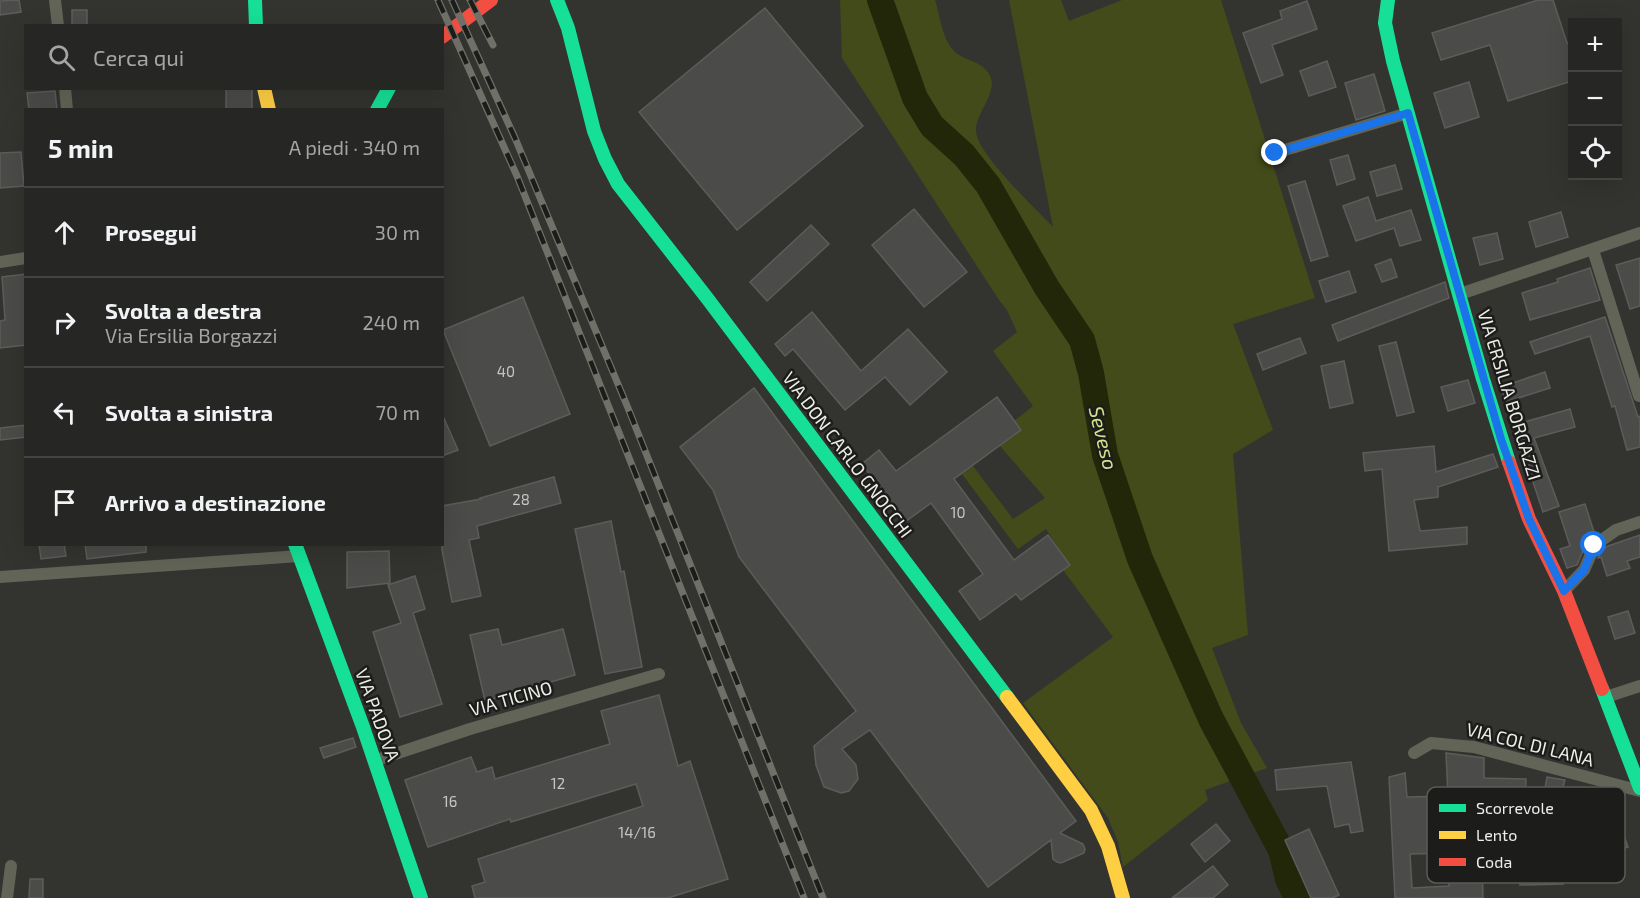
<!DOCTYPE html>
<html lang="it">
<head>
<meta charset="utf-8">
<style>
	body { margin:0; font-family:"Exo 2",sans-serif; background:#323331; color:#f1f3f6 }
	.controls { position:absolute; right:18px; top:18px; display:grid; overflow:hidden; border-radius:0px; box-shadow:0 6px 24px #0002 }
	.controls button { width:54px; height:54px; display:grid; place-items:center; padding:0; border:0; border-bottom:2px solid #424441; background:#262724; color:#f1f3f6; font:30px sans-serif }
	.stop { position:absolute; width:18px; height:18px; margin:-14px; border:4px solid #1a73e8; border-radius:50%; background:#fff }
	.stop.end { background:#1a73e8; border-color:#fff; box-shadow:0 2px 6px #0008 }
	.list { margin:0; padding:0; list-style:none }
	h2 { display:flex; justify-content:space-between; align-items:center; height:78px; margin:0; padding:0 24px; font-size:26px }
	h2 small { font-size:20px; font-weight:400; color:#a4a5a6 }
	.list li { display:grid; grid-template-columns:39px 1fr auto; gap:18px; align-items:center; box-sizing:border-box; height:90px; padding:0 24px; border-top:2px solid #424441 }
	.list b { display:block; font-size:22px; white-space:nowrap }
	.list p { margin:0; font-size:20px; white-space:nowrap; color:#a4a5a6 }
	.list em { font-size:20px; font-style:normal; color:#a4a5a6 }
	.icon { flex:none; width:33px; height:33px; fill:none; stroke:currentColor; stroke-width:2; stroke-linecap:round; stroke-linejoin:round }
	.map { position:relative; flex:none; width:1640px; height:898px; overflow:hidden }
	.search { position:absolute; background:#262724; box-shadow:0 6px 24px #0002; left:24px; top:24px; width:420px; height:66px; display:flex; align-items:center; gap:15px; box-sizing:border-box; padding:0 21px; border-radius:0px; color:#a4a5a6; font-size:22px }
	.panel { position:absolute; background:#262724; box-shadow:0 6px 24px #0002; left:24px; top:108px; width:420px; height:438px; border-radius:0px }
	.map>svg:first-child { display:block }
	.green { fill:#434b1a }
	.lines { fill:none; stroke-linecap:round; stroke-linejoin:round }
	.river { stroke:#22270a; stroke-width:26 }
	.building { fill:#4b4c49; stroke:#5c5d5a; stroke-width:1.5 }
	.street { stroke:#616456; stroke-width:12 }
	.fast { stroke:#16e098; stroke-width:14 }
	.slow { stroke:#ffcf43; stroke-width:14 }
	.jam { stroke:#f24e42; stroke-width:14 }
	.rail-casing { stroke:#6f7169; stroke-width:7 }
	.rail { stroke:#1c1c1a; stroke-width:4.5; stroke-dasharray:14; stroke-linecap:butt }
	.route { stroke:#1a73e8; stroke-width:8 }
	.labels { text-anchor:middle; stroke-width:5; stroke-linejoin:round; paint-order:stroke }
	.number-label { font-size:15px; fill:#c4c6c2 }
	.street-label { font-size:18px; fill:#edeeea; stroke:#1c1c1a }
	.water-label { font-size:20px; font-style:italic; fill:#d0e38b; stroke:#1c1c1a }
	.key { fill:#1c1c1a; stroke:#5b5b58; stroke-width:1.5 }
	.key-label { font-size:16px; fill:#edeeea }
</style>
</head>
<body>
<div class="map">
<svg width="1640" height="898" viewBox="0 0 1640 898">
	<rect width="100%" height="100%" fill="#333430"/>
	<path class="green" d="M840 0H935C940 15 942 40 955 52 965 61 982 61 989 74 1000 92 975 112 976 131 976 153 1037 210 1053 227L1009 0H1061L1069 21 1122 0H1221L1315 298 1233 324 1273 430 1233 454 1248 635 1212 648 1241 723 1267 768 1205 790 1208 800 1123 867 1118 842 1108 818 1023 703 1113 637 1063 570 1069 565 1046 529 1018 549 962 474 973 466 1013 519 1045 498 1000 446 1021 430 1014 421 1033 406 993 351 1017 332 1007 310 999 300 842 58Z"/>
	<g class="lines">
		<path class="river" d="M880 0 915 98 932 126 964 155 988 185 1047 288 1082 340 1091 373 1105 455 1140 559 1211 719 1281 850 1288 879 1297 898"/>
	</g>
	<g class="building">
		<path d="M19 0 21 12 0 15V1Z"/>
		<path d="M1538 0H1553L1567 43 1572 42V81L1508 101 1490 45 1441 60 1432 33Z"/>
		<path d="M1307 1 1317 29 1272 45 1283 75 1261 83 1243 33 1282 19 1280 11Z"/>
		<path d="M765 8 863 126 737 230 639 112Z"/>
		<rect x="72" y="10" width="15" height="16"/>
		<path d="M1327 61 1336 87 1309 96 1300 71Z"/>
		<path d="M1374 74 1385 111 1356 120 1345 83Z"/>
		<path d="M1469 82 1479 117 1445 128 1434 93Z"/>
		<rect x="226" y="88" width="26" height="22"/>
		<path d="M55 91 57 110H29L27 93Z"/>
		<path d="M21 152 24 186 0 188V153Z"/>
		<path d="M1348 155 1355 179 1337 185 1330 160Z"/>
		<path d="M1395 165 1402 189 1377 196 1370 172Z"/>
		<path d="M1305 181 1328 256 1311 261 1288 186Z"/>
		<path d="M1368 197 1376 221 1411 210 1421 240 1400 246 1394 228 1356 241 1343 206Z"/>
		<path d="M914 209 967 272 924 307 872 245Z"/>
		<path d="M1561 212 1568 237 1536 247 1529 222Z"/>
		<path d="M811 225 829 244 767 301 750 282Z"/>
		<path d="M1497 233 1503 259 1480 265 1473 238Z"/>
		<path d="M1640 258V306L1630 309 1616 265Z"/>
		<path d="M1391 259 1397 277 1382 282 1375 265Z"/>
		<path d="M1590 268 1600 300 1530 320 1522 293 1558 282 1557 279Z"/>
		<path d="M1349 271 1356 292 1326 302 1319 281Z"/>
		<path d="M26 274V345L0 348V321L5 320 2 277Z"/>
		<path d="M1445 282 1449 298 1338 341 1332 325Z"/>
		<path d="M523 297 570 414 490 446 443 330Z"/>
		<path d="M812 312 861 371 908 329 947 372 910 405 885 377 845 410 793 349 785 356 775 344Z"/>
		<path d="M1605 317 1638 417 1640 416V447L1627 450 1615 406 1612 407 1590 336 1535 354 1530 342Z"/>
		<path d="M1300 338 1306 353 1263 370 1257 354Z"/>
		<path d="M1396 342 1414 412 1397 416 1379 346Z"/>
		<path d="M1344 361 1353 403 1330 408 1321 366Z"/>
		<path d="M1545 372 1550 388 1506 402 1501 387Z"/>
		<path d="M1468 380 1475 403 1448 411 1441 387Z"/>
		<path d="M754 388 1076 821 1060 833 1083 844 1085 849 1084 853 1061 863 1057 862 1053 859 1051 840 988 887 870 730 842 749 856 765 858 779 849 791 841 793 824 787 816 765 814 746 856 711 739 557 713 490 680 447Z"/>
		<path d="M997 397 1021 430 954 479 1014 560 1048 535 1070 565 1021 600 1016 594 980 620 959 591 983 574 931 503 905 522 862 464 879 450 896 471Z"/>
		<path d="M1570 409 1575 427 1534 438 1559 506 1543 512 1514 425Z"/>
		<path d="M442 414 458 450 442 456Z"/>
		<path d="M26 425V437L0 440V428Z"/>
		<path d="M1434 446 1436 472 1493 454 1498 467 1438 487V497L1414 500 1420 531 1467 527V544L1389 551 1382 469 1365 471 1363 453Z"/>
		<path d="M554 477 561 503 477 526 479 538 469 540 481 596 452 602 442 550V506L481 499 480 498Z"/>
		<path d="M1585 504 1595 535 1587 542 1577 565 1567 568 1560 549 1570 546 1559 512Z"/>
		<path d="M611 521 621 572 624 571 642 667 605 674 575 529Z"/>
		<path d="M1640 535V557L1627 561 1630 568 1607 576 1601 557 1598 558 1602 550 1608 546Z"/>
		<path d="M39 544H64L66 556 41 559Z"/>
		<path d="M85 544H146V552L87 559Z"/>
		<path d="M389 551 390 583 347 588V552Z"/>
		<path d="M415 576 425 609 413 613 442 704 400 717 373 632 401 623 388 585Z"/>
		<path d="M1628 611 1635 633 1615 639 1608 617Z"/>
		<path d="M498 629 502 645 563 629 575 675 485 701 470 635Z"/>
		<path d="M659 695 678 766 690 761 728 879 668 898H475L472 886 485 882 478 859 643 806 636 784 511 822 510 819 428 847 405 780 471 757 477 772 492 767 495 779 610 744 601 711Z"/>
		<path d="M353 738 356 747 324 758 320 748Z"/>
		<path d="M1446 753 1484 758V778L1526 779 1525 807 1485 806V809L1454 810 1455 853 1410 854 1412 888 1449 886V864H1482L1483 898H1395L1389 777 1405 773 1407 797 1448 796Z"/>
		<path d="M1351 762 1363 831 1351 833 1349 824 1335 827 1327 786 1277 790 1275 770Z"/>
		<path d="M1547 777 1565 780 1562 791H1558L1565 838 1554 839 1547 789 1545 788Z"/>
		<path d="M1619 821 1628 847 1601 856 1592 830Z"/>
		<path d="M1216 824 1230 841 1205 862 1191 844Z"/>
		<path d="M1309 829 1339 895 1332 898H1311L1285 840Z"/>
		<path d="M1213 866 1228 885 1213 898H1172Z"/>
		<path d="M1520 868H1563V884L1520 885Z"/>
		<path d="M30 879H43V898H29Z"/>
	</g>
	<g class="lines">
		<g class="street">
			<path d="M55 0 58 26"/>
			<path d="M65 88 67 110"/>
			<path d="M1275 153 1408 113"/>
			<path d="M1593 250 1639 396"/>
			<path d="M0 262 26 258"/>
			<path d="M1460 294 1640 233"/>
			<path d="M0 577 299 556"/>
			<path d="M1564 591 1584 570 1595 545 1616 530 1640 522"/>
			<path d="M1606 697 1640 686"/>
			<path d="M1414 753 1431 743 1474 747 1640 791"/>
			<path d="M374 761 470 729 659 674"/>
			<path d="M7 898 11 866"/>
		</g>
		<g class="fast">
			<path d="M255 0 256 26"/>
			<path d="M557 0 568 28 594 131 605 159 618 184 707 298 1007 697"/>
			<path d="M1388 0 1385 23 1393 61 1483 379 1509 462"/>
			<path d="M377 110 389 88"/>
			<path d="M295 544 363 727 421 898"/>
			<path d="M1602 689 1640 788"/>
		</g>
		<g class="slow">
			<path d="M264 88 269 110"/>
			<path d="M1007 697 1091 810 1108 846 1123 898"/>
		</g>
		<g class="jam">
			<path d="M442 37 491 0"/>
			<path d="M1509 462 1529 519 1564 591 1602 689"/>
		</g>
		<g class="rail-casing">
			<g id="rail">
				<path d="M438 0 517 176 804 898"/>
				<path d="M452 0 515 138 628 408 823 898"/>
				<path d="M470 0 493 45"/>
			</g>
		</g>
		<use href="#rail" class="rail"/>
	</g>
	<g class="lines">
		<path class="route" d="M1275 153 1408 113 1501 439 1529 519 1564 591 1584 570 1594 545"/>
	</g>
	<g class="labels">
		<g class="number-label">
			<text x="506" y="377">40</text>
			<text x="521" y="505">28</text>
			<text x="958" y="518">10</text>
			<text x="558" y="789">12</text>
			<text x="450" y="807">16</text>
			<text x="637" y="838">14/16</text>
		</g>
		<g class="street-label">
			<text transform="translate(1509 395) rotate(73)" y="6">VIA ERSILIA BORGAZZI</text>
			<text transform="translate(847 455) rotate(53)" y="6">VIA DON CARLO GNOCCHI</text>
			<text transform="translate(511 699) rotate(-16)" y="6">VIA TICINO</text>
			<text transform="translate(377 715) rotate(70)" y="6">VIA PADOVA</text>
			<text transform="translate(1530 745) rotate(14)" y="6">VIA COL DI LANA</text>
		</g>
		<g class="water-label">
			<text transform="translate(1103 438) rotate(76)" y="7">Seveso</text>
		</g>
	</g>
	<rect x="1427" y="787" width="198" height="96" rx="9" class="key"/>
	<rect x="1439" y="804" width="27" height="8" fill="#16e098"/>
	<rect x="1439" y="831" width="27" height="8" fill="#ffcf43"/>
	<rect x="1439" y="858" width="27" height="8" fill="#f24e42"/>
	<g class="key-label">
		<text x="1476" y="814">Scorrevole</text>
		<text x="1476" y="841">Lento</text>
		<text x="1476" y="868">Coda</text>
	</g>
</svg>
<div class="controls">
<button>+</button>
<button>−</button>
<button><svg class="icon" aria-label="locate" viewBox="0 0 24 24"><circle cx="12" cy="12" r="6"/><path d="M12 2v4M12 18v4M2 12h4M18 12h4"/></svg></button>
</div>
<div class="stop" style="left:1594px;top:545px"></div>
<div class="stop end" style="left:1275px;top:153px"></div>
<div class="search"><svg class="icon" aria-label="search" viewBox="0 0 24 24"><circle cx="10" cy="10" r="6"/><path d="M15 15l6 6"/></svg>Cerca qui</div>
<section class="panel">
<h2>5 min<small>A piedi · 340 m</small></h2>
<ul class="list">
<li><svg class="icon" aria-label="ahead" viewBox="0 0 24 24"><path d="M12 20V5M6 11l6-6 6 6"/></svg><div><b>Prosegui</b></div><em>30 m</em></li>
<li><svg class="icon" aria-label="right" viewBox="0 0 24 24"><path d="M7 20v-9h11M14 6l5 5-5 5"/></svg><div><b>Svolta a destra</b><p>Via Ersilia Borgazzi</p></div><em>240 m</em></li>
<li><svg class="icon" aria-label="left" viewBox="0 0 24 24"><path d="M17 20v-9H6M10 6l-5 5 5 5"/></svg><div><b>Svolta a sinistra</b></div><em>70 m</em></li>
<li><svg class="icon" aria-label="arrive" viewBox="0 0 24 24"><path d="M6 21V4h12l-3 4 3 4H6"/></svg><div><b>Arrivo a destinazione</b></div></li>
</ul>
</section>
</div>
</body>
</html>
